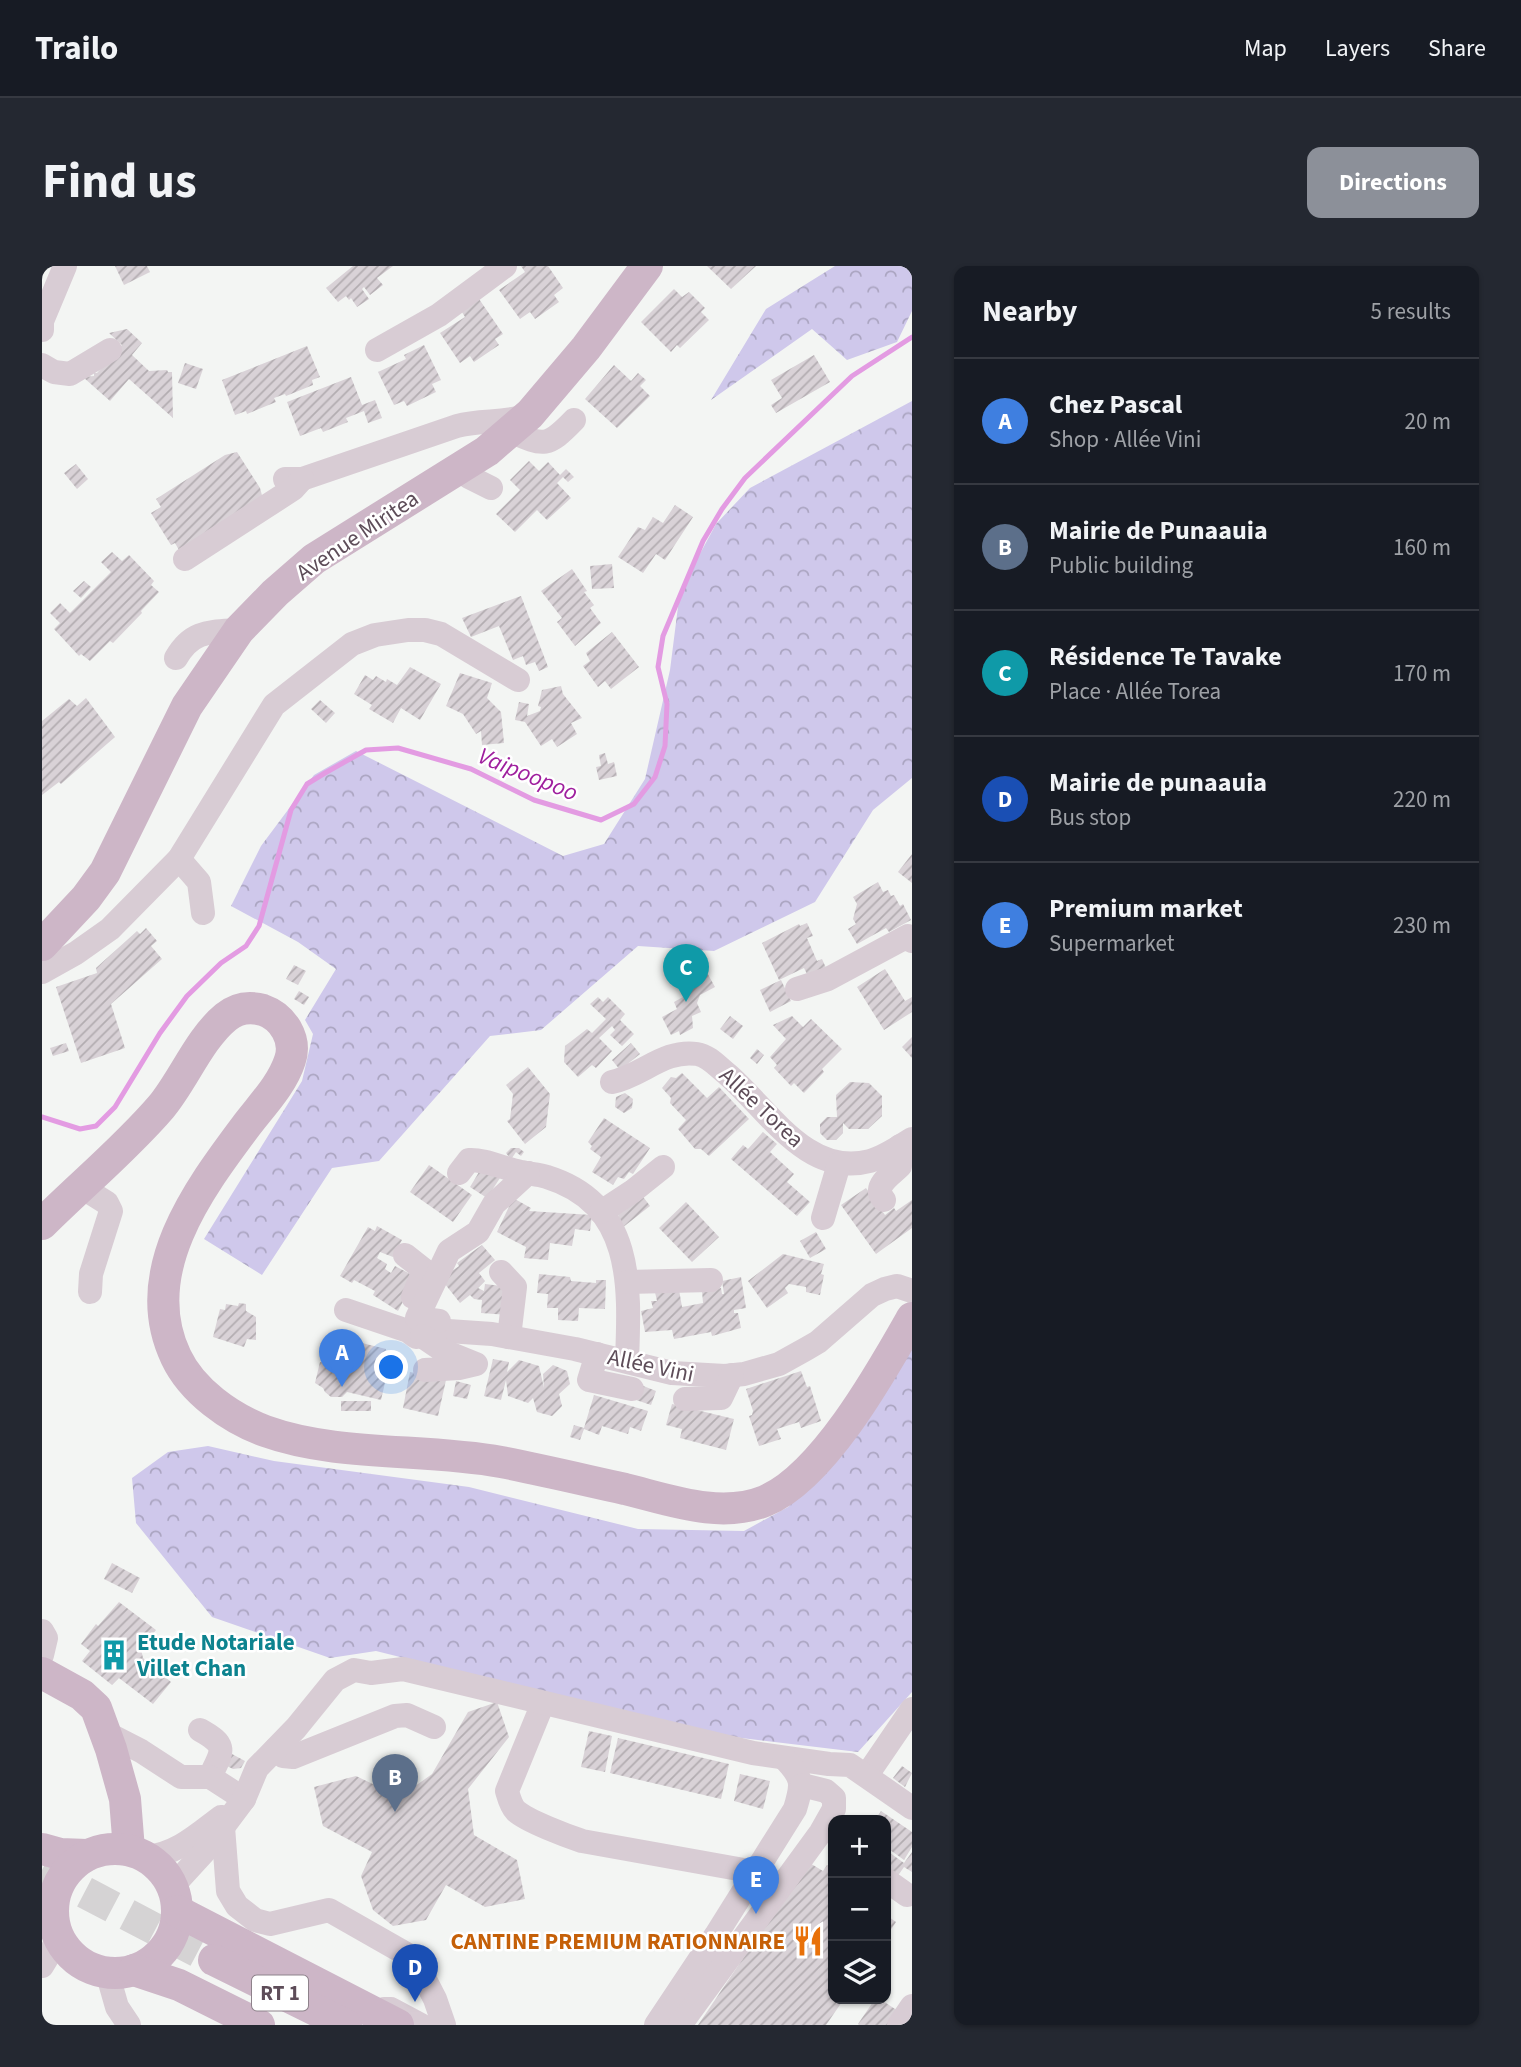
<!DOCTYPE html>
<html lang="en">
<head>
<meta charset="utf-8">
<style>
	body { margin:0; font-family:"Source Sans 3",sans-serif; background:#242831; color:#f1f3f6 }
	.controls { position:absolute; right:21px; bottom:21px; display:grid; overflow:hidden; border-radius:14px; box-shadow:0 2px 5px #0004 }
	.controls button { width:63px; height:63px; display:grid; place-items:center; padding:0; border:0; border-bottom:2px solid #363941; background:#171b24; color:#f1f3f6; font:35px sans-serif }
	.you { position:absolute; left:350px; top:1102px; width:24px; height:24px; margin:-18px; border:5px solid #fff; border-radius:50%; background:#1a73e8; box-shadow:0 0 0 10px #1a73e833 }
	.badge { display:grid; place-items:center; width:46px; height:46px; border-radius:50%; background:#8c9099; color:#fff; font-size:23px; font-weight:700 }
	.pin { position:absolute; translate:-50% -58px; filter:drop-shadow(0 2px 4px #0008) }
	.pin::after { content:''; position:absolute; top:37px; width:24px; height:21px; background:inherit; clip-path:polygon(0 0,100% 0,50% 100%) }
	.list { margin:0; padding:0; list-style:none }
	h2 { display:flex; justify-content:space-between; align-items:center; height:91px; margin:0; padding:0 28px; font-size:30px }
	h2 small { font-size:23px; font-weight:400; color:#9ea1a6 }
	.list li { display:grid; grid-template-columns:46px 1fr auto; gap:21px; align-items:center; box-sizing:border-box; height:126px; padding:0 28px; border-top:2px solid #363941 }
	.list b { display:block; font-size:26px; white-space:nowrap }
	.list p { margin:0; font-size:23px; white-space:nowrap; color:#9ea1a6 }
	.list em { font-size:23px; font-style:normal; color:#9ea1a6 }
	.icon { flex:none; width:38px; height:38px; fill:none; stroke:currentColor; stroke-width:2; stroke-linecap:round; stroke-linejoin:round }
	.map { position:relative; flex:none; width:870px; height:1759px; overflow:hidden; border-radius:14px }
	header { display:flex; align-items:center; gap:42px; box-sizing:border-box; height:98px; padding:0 35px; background:#171b24; border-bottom:2px solid #363941 }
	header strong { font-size:33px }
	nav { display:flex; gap:38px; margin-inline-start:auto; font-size:24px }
	.intro { display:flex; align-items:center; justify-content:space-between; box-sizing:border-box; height:168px; padding:0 42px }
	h1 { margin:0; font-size:49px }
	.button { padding:18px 32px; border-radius:14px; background:#8c9099; color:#fff; font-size:24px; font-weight:700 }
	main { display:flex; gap:42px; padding:0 42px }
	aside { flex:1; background:#171b24; border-radius:14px; box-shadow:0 2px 5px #0004 }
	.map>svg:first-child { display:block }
	.forest { fill:url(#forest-crowns) }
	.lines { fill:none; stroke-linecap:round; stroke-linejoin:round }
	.stream { stroke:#e39be2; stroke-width:5 }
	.building { fill:url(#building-hatch) }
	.major-tunnel { stroke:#d5d3d4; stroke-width:32; stroke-dasharray:32 16; stroke-linecap:butt }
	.minor { stroke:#d8ccd4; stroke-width:24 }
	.major { stroke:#cdb6c7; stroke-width:32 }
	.labels { text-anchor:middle; stroke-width:5; stroke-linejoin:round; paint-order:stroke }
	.shield { fill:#fff; stroke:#8e828b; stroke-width:2 }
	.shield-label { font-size:21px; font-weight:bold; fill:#5e4d59 }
	.street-label { font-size:23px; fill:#5e4d59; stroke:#fff }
	.culture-label { font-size:23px; font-weight:bold; fill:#0d838f; stroke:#fff; text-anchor:start }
	.food-label { font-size:23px; font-weight:bold; fill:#c56008; stroke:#fff; text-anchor:end }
	.water-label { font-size:24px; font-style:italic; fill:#9f1f9e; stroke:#fff }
</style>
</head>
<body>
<header>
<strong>Trailo</strong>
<nav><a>Map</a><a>Layers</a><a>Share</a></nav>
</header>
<div class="intro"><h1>Find us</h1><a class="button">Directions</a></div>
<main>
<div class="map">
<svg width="870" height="1759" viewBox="0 0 870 1759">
	<defs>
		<pattern id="forest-crowns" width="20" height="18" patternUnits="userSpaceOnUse" patternTransform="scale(1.75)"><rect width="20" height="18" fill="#cfc8eb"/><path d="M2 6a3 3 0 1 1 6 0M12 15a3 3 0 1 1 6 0" fill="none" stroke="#aba5c1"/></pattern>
		<pattern id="building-hatch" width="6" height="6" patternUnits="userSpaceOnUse" patternTransform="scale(1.75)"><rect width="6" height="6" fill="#d9d2d7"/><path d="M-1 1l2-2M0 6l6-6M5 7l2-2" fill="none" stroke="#b3adb1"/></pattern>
	</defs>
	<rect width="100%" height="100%" fill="#f3f5f3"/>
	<g class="forest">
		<path d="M793 0H870V45L855 76 805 94 770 63 669 134 724 43Z"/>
		<path d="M870 135V512L831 544 773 636 672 685 596 680 499 764 448 770 337 895 290 902 220 1009 162 973 260 815 271 768 263 754 294 703 256 676 189 640 219 580 272 509 314 485 521 590 562 578 603 513 628 404 638 325 674 258 708 222Z"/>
		<path d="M870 1077V1426L816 1486 667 1468 334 1385 288 1392 170 1351 94 1257 90 1212 126 1186 166 1180 232 1195 427 1221 596 1263 702 1265 746 1241 817 1164Z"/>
	</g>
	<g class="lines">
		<path class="stream" d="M0 851 38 863 54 860 73 841 118 767 145 730 179 697 204 680 217 660 249 544 265 518 283 507 324 484 356 482 429 503 492 534 559 554 592 538 613 511 623 480 625 438 616 401 621 370 661 275 680 243 703 212 810 110 870 71"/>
	</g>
	<g class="building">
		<path d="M73 0H105L108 6 82 19Z"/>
		<path d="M311 0H351L335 12 341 19 328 29 322 21 320 23 327 33 315 41 309 32 307 34 304 30 296 36 284 22Z"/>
		<path d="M479 0H506L521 22 512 29 517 36 493 53 488 46 478 53 457 24 483 6Z"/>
		<path d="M665 0H714L689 23Z"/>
		<path d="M632 23 640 31 647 26 663 42 659 46 667 54 638 82 635 79 629 86 599 56Z"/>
		<path d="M435 30 461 68 453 73 457 79 432 96 428 90 418 97 398 67 423 51 418 43Z"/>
		<path d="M85 63 100 77 90 89 107 105 125 104 126 106H130L131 152 87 113 68 135 41 111 52 110V107H55L80 79 67 67Z"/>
		<path d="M382 79 399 114 390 118 394 126 365 140 362 135 352 139 336 106 364 93 362 89Z"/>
		<path d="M265 80 278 111 270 114 271 119 244 130 243 128 232 132 234 136 205 148 204 145 193 149 180 114Z"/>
		<path d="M772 89 788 116 734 147 729 139 740 132 729 114Z"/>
		<path d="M143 97 161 103 154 123 136 117Z"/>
		<path d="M572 99 589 115 596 107 604 114 598 120 608 130 575 162 543 133Z"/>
		<path d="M309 111 320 139 333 134 340 152 326 157 322 145 304 152 306 156 281 166 279 162 258 170 245 136Z"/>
		<path d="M195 186 218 222 221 233 138 286 133 277 129 279 109 247 119 241 114 233 183 189Z"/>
		<path d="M487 195 497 205 506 196 518 209 524 203 532 211 526 216 521 211 515 217 529 232 505 254 495 244 473 266 454 248 478 224 468 214Z"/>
		<path d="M34 198 46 213 35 223 22 207Z"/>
		<path d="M633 239 651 251 623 294 614 288 601 307 576 291 596 261 603 264 611 251 621 257Z"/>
		<path d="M70 286 80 295 87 289 112 315 109 319 117 326 99 345 100 347 71 377 68 375 48 395 39 388 37 390 12 363 18 357 8 347 18 337 28 347 69 306 59 296Z"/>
		<path d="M570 298 572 322 550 323 548 300Z"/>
		<path d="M530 303 545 325 542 326 552 339 548 342 559 357 533 380 515 356 520 352 499 325Z"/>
		<path d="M42 315 49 321 39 332 31 325Z"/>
		<path d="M479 330 506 401 497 405 493 396 484 399 481 390 471 394 457 360 429 371 420 352Z"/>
		<path d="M570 366 597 401 569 423 563 415 556 421 541 400 548 395 544 387Z"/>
		<path d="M368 401 399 418 378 454 359 442 351 457 327 443 330 439 312 428 323 409 331 414 334 410 344 416 345 413 355 419Z"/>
		<path d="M418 407 450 417 445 432 459 446 462 477 440 479 439 465 434 468 421 448 404 440Z"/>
		<path d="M519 420 521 428 540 452 529 457 535 468 515 481 510 473 499 480 483 456 473 454 477 436 487 438 485 450 498 445 499 441 496 440 500 424Z"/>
		<path d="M44 432 73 471 19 518 17 516 0 529V455L27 433 35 440Z"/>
		<path d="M278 434 293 447 284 457 269 443Z"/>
		<path d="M563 487 566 498 572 496 575 510 557 514 554 501 559 500 557 489Z"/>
		<path d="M870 588V617L856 606Z"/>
		<path d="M836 616 841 626 846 624 849 630 852 629 858 640 861 638 869 654 847 666 844 662 815 678 806 663 814 658 811 653 815 638 811 631Z"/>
		<path d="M765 657 771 670 765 672 775 695 780 693 785 704 767 712 762 702 737 714 720 677 757 658 758 660Z"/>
		<path d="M104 662 115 675 109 680 120 693 69 738 83 782 39 797 14 721 55 707 54 702 95 665 98 668Z"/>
		<path d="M252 699 264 705 256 719 244 713Z"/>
		<path d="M663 703 673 721 658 729 655 737 659 746 650 750 651 762 638 769 637 765 629 769 620 751 635 743 632 736 641 731 639 727 650 722 645 712Z"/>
		<path d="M843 703 863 735 870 731V746L842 764 815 721Z"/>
		<path d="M739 714 749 735 728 746 718 724Z"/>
		<path d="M257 725 267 731 262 739 252 733Z"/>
		<path d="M556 731 561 736 566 731 583 748 578 754 592 768 580 780 568 769 573 764 570 760 557 772 570 785 554 802 550 799 536 811 522 796 523 780 545 763 550 767 564 753 548 738Z"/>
		<path d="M688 750 701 760 691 773 678 763Z"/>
		<path d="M750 750 761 761 769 753 800 783 780 803 782 806 762 827 752 817 749 820 732 802 735 799 728 791 744 773 731 759Z"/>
		<path d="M870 771V792L860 781Z"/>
		<path d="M24 777 27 785 11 790 8 782Z"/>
		<path d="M589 777 598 788 578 804 570 794Z"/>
		<path d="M715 783 722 789 715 798 708 792Z"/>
		<path d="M486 801 508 828 504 861 483 878 465 855 468 853 471 828 464 819Z"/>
		<path d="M640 807 665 832 677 821 707 853 667 890 659 883H653L636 863 644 854 628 837 629 832 620 822 629 811 634 812Z"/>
		<path d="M808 816 827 817 840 830V850L826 863H807L801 857V867L794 874H785L778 867V858L785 851H795L794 829Z"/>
		<path d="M583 827 591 833 590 842 582 847 573 841 574 831Z"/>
		<path d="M562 852 608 882 591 908 587 906 582 913 576 911 571 919 550 906 559 891 548 883 550 880 546 876Z"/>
		<path d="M721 866 735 878 728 886 752 908 745 916 768 936 755 950 689 893 701 879 706 883Z"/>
		<path d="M469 882H477L482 886 479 890 474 886 470 892 467 891 464 887Z"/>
		<path d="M387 899 430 929 411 956 368 926Z"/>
		<path d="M440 901 458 912 445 932 428 921Z"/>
		<path d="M824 922 843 949 852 942 854 945 870 934V962L834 988 799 939Z"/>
		<path d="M596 924 608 940 580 962 574 942Z"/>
		<path d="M471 932 489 942 487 945 550 949 548 965 533 963 530 980 508 977 506 994 482 992 484 981 455 966Z"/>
		<path d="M644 936 677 971 650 996 617 962Z"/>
		<path d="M335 960 360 974 351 991 338 986 335 992 345 998 343 1003 349 1007 353 1000 374 1011 356 1045 331 1029 333 1025 312 1014 310 1017 298 1010 326 961 333 965Z"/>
		<path d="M774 966 784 983 768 992 758 975Z"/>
		<path d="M440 979 453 994 437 1007 443 1015 436 1022 442 1025 443 1018 469 1021 466 1049 439 1047 440 1034 432 1033 428 1029 418 1037 399 1013 417 1000 415 997Z"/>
		<path d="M741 988 782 998 779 1008 782 1009 778 1029 764 1026V1021L747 1018 743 1022 746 1027 725 1042 706 1015Z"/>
		<path d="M497 1008 528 1011 529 1015 554 1017V1014H564L563 1043 537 1042 536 1055 516 1054V1042H505L506 1028 495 1027Z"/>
		<path d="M699 1011 704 1042 692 1044V1047H696L699 1062 670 1070 669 1066 632 1073 630 1064 603 1066 599 1045 611 1042 609 1035H615L612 1022 636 1018 640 1041 661 1037 660 1025 679 1022 680 1028H682L680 1015Z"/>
		<path d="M197 1037 204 1038V1045L214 1051V1074L205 1073 202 1081 171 1071 178 1043 183 1044 184 1038 196 1040Z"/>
		<path d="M316 1076 344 1083 338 1106 345 1108 339 1134 305 1126 300 1131H289L283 1126 281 1122 273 1117 278 1096 284 1097 286 1090 310 1097Z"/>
		<path d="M451 1093 467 1096 465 1106 477 1094 497 1100 502 1122 501 1108 511 1099 525 1105 528 1118 517 1128 520 1140 510 1150 495 1146 491 1132 486 1137 466 1130 464 1114 459 1134 442 1130Z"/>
		<path d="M759 1105 765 1121 768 1120 779 1155 759 1162 757 1156 735 1163 739 1173 717 1180 707 1150 710 1149 711 1145 704 1123Z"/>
		<path d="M368 1106 404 1114 396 1150 361 1142Z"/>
		<path d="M414 1115 429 1119 425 1133 411 1130Z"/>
		<path d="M599 1119 614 1125 609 1139 594 1134Z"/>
		<path d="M552 1129 606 1145 599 1165 588 1161 586 1168 560 1160 557 1169 542 1163 538 1174 528 1171 532 1159 542 1162Z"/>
		<rect x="299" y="1135" width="30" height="10"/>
		<path d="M630 1138 692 1153 684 1184 638 1172 640 1163 624 1159Z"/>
		<path d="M70 1297 98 1312 90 1327 62 1313Z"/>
		<path d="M77 1336 114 1364 99 1383 101 1392 129 1416 111 1438 77 1412 70 1419 40 1395 48 1385 39 1378 54 1358 56 1360Z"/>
		<path d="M455 1436 467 1471 426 1523 432 1569 475 1594 483 1633 443 1641 404 1619 384 1654 351 1660 331 1644 319 1610 330 1586 281 1560 272 1521 314 1510 358 1531 390 1508 426 1446Z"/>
		<path d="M547 1465 570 1470 563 1506 539 1501Z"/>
		<path d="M576 1472 687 1498 679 1533 568 1507Z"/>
		<path d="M190 1488 203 1495 199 1502 191 1503 183 1499Z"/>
		<path d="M860 1500 870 1507 863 1521 851 1512Z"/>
		<path d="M698 1508 728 1515 721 1543 692 1535Z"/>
		<path d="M839 1545 870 1566V1581L862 1594 844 1581V1554H833Z"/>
		<path d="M844 1584 862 1597 870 1586V1606L862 1601 855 1611 844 1608Z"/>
		<path d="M766 1596 781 1605 785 1599 791 1603V1733H802L784 1759H656Z"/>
		<path d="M844 1649 854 1656 844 1671Z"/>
		<path d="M833 1733H838L856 1745 846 1759H817L816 1758Z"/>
	</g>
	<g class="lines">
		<path class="major-tunnel" d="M0 1604 172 1694"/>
		<g class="minor">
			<path d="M0 64V55L23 0"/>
			<path d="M335 84 397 49 463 0"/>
			<path d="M0 99 12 106 28 108 68 84"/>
			<path d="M468 165C502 180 505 182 532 154"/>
			<path d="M418 202 427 211 449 222"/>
			<path d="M243 213H260L415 160C441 153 461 158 487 149"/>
			<path d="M143 293 251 223 260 213"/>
			<path d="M134 392C150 364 168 366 197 364"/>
			<path d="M137 593 157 616 161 647"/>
			<path d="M0 706 34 687 68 663 137 593 232 439 310 378 333 369 366 364H383L399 368 476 414"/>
			<path d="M755 723 786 713 866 670 870 675"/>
			<path d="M570 816C600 810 622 783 655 788 667 790 676 801 685 808 726 843 765 912 828 895 843 891 857 881 870 873"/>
			<path d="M417 907 427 894C442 893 463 903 479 906 487 908 497 908 505 911 592 938 588 1020 585 1094"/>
			<path d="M38 920 65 937 69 945 49 1008 48 1026"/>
			<path d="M842 934C830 920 848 910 858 900V880"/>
			<path d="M559 946 591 925 621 901"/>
			<path d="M781 952 797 898"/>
			<path d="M363 989 382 1004 371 1031"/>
			<path d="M459 1006 473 1021 467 1071"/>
			<path d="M585 1016 669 1014"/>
			<path d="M304 1044 366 1065 374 1071 406 1065 450 1068 533 1083 630 1107 683 1110 702 1108 737 1098 764 1083 776 1076 830 1029 843 1023 855 1020 870 1025"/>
			<path d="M397 1055 375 1052 407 985 436 966 452 938 486 907"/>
			<path d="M380 1070 402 1085 434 1098 417 1102 383 1104"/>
			<path d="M555 1088 547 1114 590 1123"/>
			<path d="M643 1133 679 1132 690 1109"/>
			<path d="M0 1365 4 1372 0 1389"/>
			<path d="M501 1437 465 1525C467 1532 469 1540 474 1545 485 1555 525 1570 540 1575L713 1606"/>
			<path d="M158 1464C187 1480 180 1485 168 1511"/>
			<path d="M60 1465 99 1485 139 1511H168L202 1533"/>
			<path d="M234 1483 241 1490 251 1491 353 1450 365 1449 392 1461"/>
			<path d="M825 1509 870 1443"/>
			<path d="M181 1561 186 1625 195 1640 213 1654 228 1658 287 1644 366 1689 378 1704 393 1733 402 1759"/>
			<path d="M104 1591C135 1588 155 1569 179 1551"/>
			<path d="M844 1614 865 1629"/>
			<path d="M130 1621 163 1585 202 1533 215 1502 254 1462 293 1414 312 1404 329 1407 361 1403 711 1487 787 1498 808 1499 870 1542"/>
			<path d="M0 1700 17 1672"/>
			<path d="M65 1706 75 1741 87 1759"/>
			<path d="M342 1743H349L379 1759"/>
			<path d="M614 1759 674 1669 753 1543C761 1517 761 1512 742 1492"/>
			<path d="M638 1759 779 1566 792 1543V1532L784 1525 760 1519"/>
			<path d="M857 1759 870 1740"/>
		</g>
		<g class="major">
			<path d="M0 679 44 632 63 606 145 440 197 364 233 327 272 293 445 185 488 148 544 82 605 0"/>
			<path d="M0 958C39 919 83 883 119 841 141 815 157 773 184 751 195 742 207 740 221 744 241 751 255 773 248 794 240 819 219 840 204 860 156 924 94 1007 134 1091 150 1125 188 1152 223 1165 295 1191 383 1182 459 1196 500 1204 542 1214 583 1223 628 1234 678 1253 723 1235 781 1211 840 1105 870 1052"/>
			<path d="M0 1407 40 1429 54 1442 69 1483 83 1533 87 1584"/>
			<path d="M0 1583 18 1588 45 1589"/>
			<circle cx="73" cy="1645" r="62"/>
			<path d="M135 1645 356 1759"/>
			<path d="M172 1694 304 1759"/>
			<path d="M92 1704 137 1719 217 1759"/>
		</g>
	</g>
	<defs>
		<g id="building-bare" transform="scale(2.415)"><path d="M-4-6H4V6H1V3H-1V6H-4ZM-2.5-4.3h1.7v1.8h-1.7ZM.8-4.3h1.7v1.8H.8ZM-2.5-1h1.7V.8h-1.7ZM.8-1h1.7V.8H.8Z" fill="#0f9aa8" stroke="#fff" stroke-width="2.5" paint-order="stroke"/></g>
		<g id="restaurant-bare" transform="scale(2.415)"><path d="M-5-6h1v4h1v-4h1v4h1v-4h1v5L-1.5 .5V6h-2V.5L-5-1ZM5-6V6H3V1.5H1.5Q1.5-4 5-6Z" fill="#e8710a" stroke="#fff" stroke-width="2.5" paint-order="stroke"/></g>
	</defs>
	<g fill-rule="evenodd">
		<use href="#building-bare" x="72" y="1389"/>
		<use href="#restaurant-bare" x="766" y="1675"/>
	</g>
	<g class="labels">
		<rect class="shield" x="210" y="1709.5" width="56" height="35" rx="5"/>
		<g class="shield-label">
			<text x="238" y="1734">RT 1</text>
		</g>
		<g class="street-label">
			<text transform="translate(315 269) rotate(-34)" y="8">Avenue Miritea</text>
			<text transform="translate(720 841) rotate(43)" y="8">Allée Torea</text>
			<text transform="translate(609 1099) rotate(12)" y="8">Allée Vini</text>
		</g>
		<g class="culture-label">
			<text x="95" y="1384">Etude Notariale<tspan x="95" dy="26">Villet Chan</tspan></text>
		</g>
		<g class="food-label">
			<text x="743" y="1683">CANTINE PREMIUM RATIONNAIRE</text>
		</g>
		<g class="water-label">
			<text transform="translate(486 508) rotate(22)" y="8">Vaipoopoo</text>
		</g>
	</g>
</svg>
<div class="controls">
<button>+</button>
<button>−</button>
<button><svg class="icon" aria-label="layers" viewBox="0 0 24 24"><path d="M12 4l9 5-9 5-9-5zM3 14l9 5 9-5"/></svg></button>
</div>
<div class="you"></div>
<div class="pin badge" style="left:300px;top:1121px;background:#3f7fe0">A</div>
<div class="pin badge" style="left:353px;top:1546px;background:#5c6f8a">B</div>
<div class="pin badge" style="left:644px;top:736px;background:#0f9aa8">C</div>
<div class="pin badge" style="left:373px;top:1736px;background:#1a4fb4">D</div>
<div class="pin badge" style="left:714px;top:1648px;background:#3f7fe0">E</div>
</div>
<aside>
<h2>Nearby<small>5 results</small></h2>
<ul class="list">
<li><span class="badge" style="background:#3f7fe0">A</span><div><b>Chez Pascal</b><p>Shop · Allée Vini</p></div><em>20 m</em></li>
<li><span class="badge" style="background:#5c6f8a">B</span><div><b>Mairie de Punaauia</b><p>Public building</p></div><em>160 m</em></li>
<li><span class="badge" style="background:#0f9aa8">C</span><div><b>Résidence Te Tavake</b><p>Place · Allée Torea</p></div><em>170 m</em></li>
<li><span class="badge" style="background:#1a4fb4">D</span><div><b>Mairie de punaauia</b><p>Bus stop</p></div><em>220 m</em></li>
<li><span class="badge" style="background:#3f7fe0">E</span><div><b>Premium market</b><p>Supermarket</p></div><em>230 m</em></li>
</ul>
</aside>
</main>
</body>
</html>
